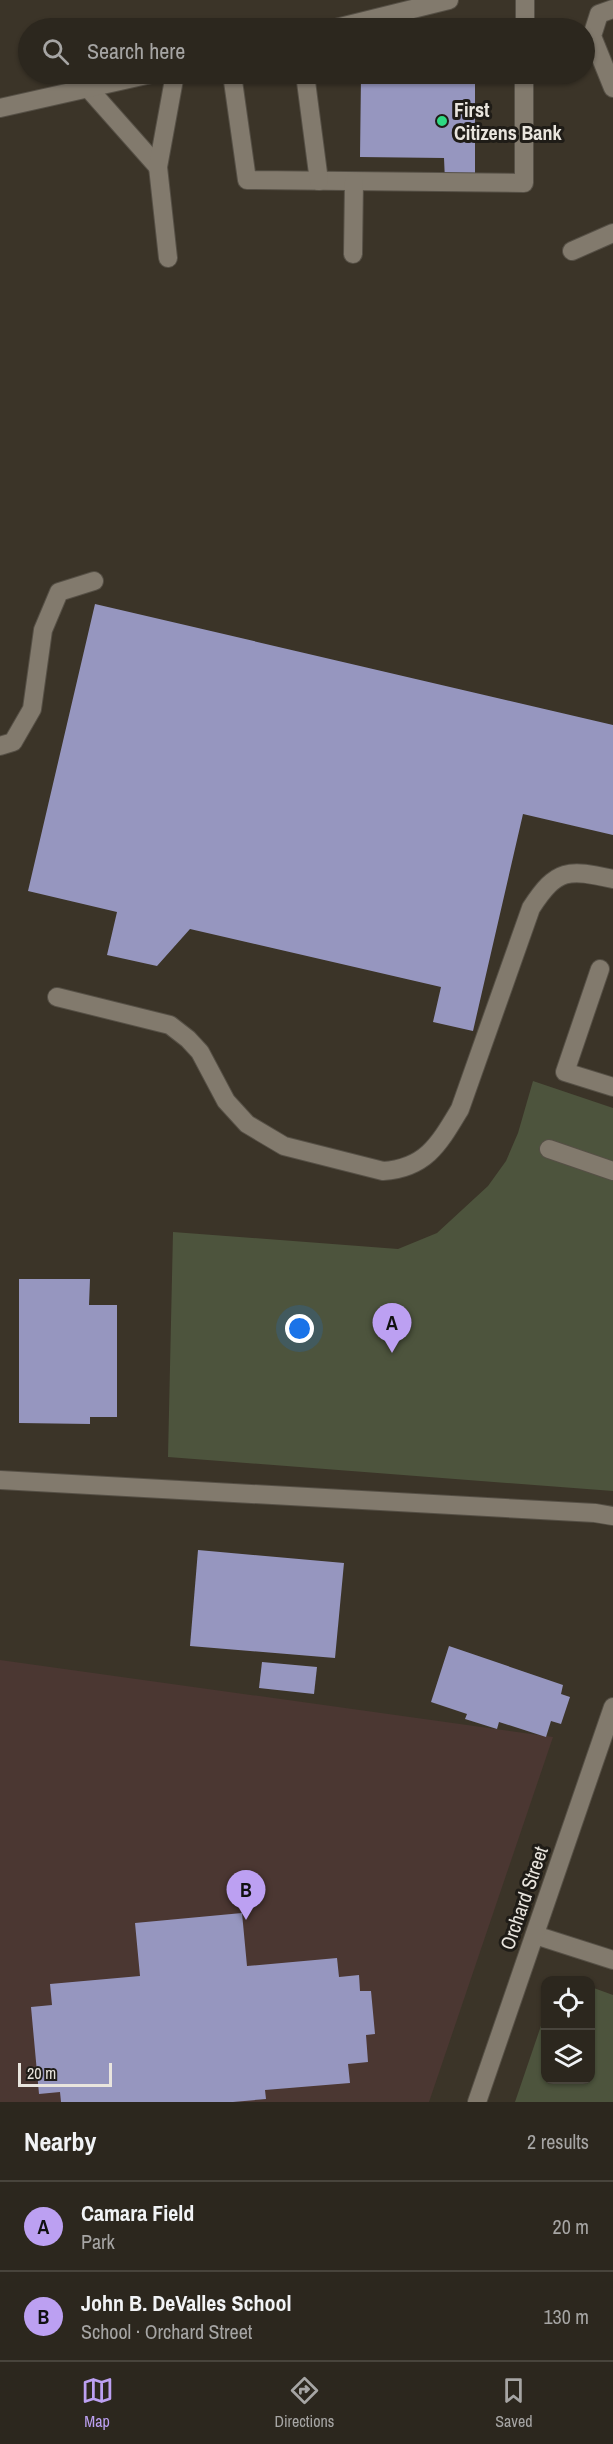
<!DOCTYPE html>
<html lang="en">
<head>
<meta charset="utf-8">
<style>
	body { margin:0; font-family:"Archivo Narrow",sans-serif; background:#342f27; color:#f1f3f6 }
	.controls { position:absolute; right:18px; bottom:18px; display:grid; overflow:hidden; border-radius:12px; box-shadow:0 2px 4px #0004 }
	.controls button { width:54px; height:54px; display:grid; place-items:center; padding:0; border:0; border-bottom:2px solid #48443c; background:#2c271e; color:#f1f3f6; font:30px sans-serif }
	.scale { position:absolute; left:18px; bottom:15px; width:94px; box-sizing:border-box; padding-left:6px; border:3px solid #e9e5de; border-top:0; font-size:16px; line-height:21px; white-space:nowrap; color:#e9e5de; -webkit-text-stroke:4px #1f1c17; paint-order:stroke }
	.you { position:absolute; left:300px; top:1329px; width:21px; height:21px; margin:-15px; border:4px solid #fff; border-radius:50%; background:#1a73e8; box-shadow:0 0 0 9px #1a73e833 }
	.badge { display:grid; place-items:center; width:39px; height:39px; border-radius:50%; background:#bca0f2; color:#111; font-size:20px; font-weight:700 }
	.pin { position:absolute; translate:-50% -50px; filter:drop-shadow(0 2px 3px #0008) }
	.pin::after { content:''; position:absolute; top:32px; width:21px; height:18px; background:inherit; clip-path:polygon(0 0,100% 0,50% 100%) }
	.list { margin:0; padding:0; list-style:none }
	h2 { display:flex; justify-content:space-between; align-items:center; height:78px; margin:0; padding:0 24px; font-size:26px }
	h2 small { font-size:20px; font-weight:400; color:#a6a5a4 }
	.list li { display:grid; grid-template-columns:39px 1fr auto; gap:18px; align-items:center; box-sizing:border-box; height:90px; padding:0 24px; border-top:2px solid #48443c }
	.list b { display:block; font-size:22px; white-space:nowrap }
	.list p { margin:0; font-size:20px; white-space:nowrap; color:#a6a5a4 }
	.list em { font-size:20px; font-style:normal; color:#a6a5a4 }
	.icon { flex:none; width:33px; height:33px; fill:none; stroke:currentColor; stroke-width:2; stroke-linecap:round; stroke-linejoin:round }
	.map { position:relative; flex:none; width:613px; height:2102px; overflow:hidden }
	.search { position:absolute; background:#2c271e; box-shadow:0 2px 4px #0004; left:18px; right:18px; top:18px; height:66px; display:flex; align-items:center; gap:15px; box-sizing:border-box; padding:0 21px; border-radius:33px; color:#a6a5a4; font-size:22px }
	.sheet { height:258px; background:#2c271e }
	nav { display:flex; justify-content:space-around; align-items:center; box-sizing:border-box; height:84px; border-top:2px solid #48443c; background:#2c271e; font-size:16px; color:#a6a5a4 }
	nav a { display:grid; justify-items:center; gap:3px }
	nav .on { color:#bca0f2 }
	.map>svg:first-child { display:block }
	.education { fill:#4b3732 }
	.green { fill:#4d543d }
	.building { fill:#9696bf }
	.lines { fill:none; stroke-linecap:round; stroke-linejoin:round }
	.lane-casing { stroke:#565046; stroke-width:20 }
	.street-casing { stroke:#565046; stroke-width:20 }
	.secondary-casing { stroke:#565046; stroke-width:20 }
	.lane { stroke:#827a6d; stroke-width:18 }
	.street { stroke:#827a6d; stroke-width:18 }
	.secondary { stroke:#827a6d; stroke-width:18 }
	.poi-dot { fill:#2fd883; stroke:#1f1c17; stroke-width:2 }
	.labels { text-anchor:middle; stroke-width:6; stroke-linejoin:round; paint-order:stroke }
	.poi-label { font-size:20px; font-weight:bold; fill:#e9e5de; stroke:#1f1c17; text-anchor:start }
	.street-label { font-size:20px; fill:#e9e5de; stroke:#1f1c17 }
</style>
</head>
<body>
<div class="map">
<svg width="613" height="2102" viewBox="0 0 613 2102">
	<rect width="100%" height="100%" fill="#3b3428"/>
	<path class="education" d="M0 1660 553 1737 429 2102H0Z"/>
	<g class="green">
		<path d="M533 1081 613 1108V1491L168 1457 173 1232 398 1249 437 1233 488 1186 506 1161 518 1133Z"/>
		<path d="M591 1987 613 1995V2102H515L545 2014 546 2080H590Z"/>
	</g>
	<g class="building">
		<path d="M361 76 439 77V83H475V181H445L444 158 360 157Z"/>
		<path d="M95 604 613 725V835L523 814 473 1031 433 1022 441 987 190 929 157 966 107 955 117 912 28 891Z"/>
		<path d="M19 1279H90L89 1305H117V1417H90V1424L19 1423Z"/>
		<path d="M198 1550 344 1563 335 1658 190 1646Z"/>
		<path d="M449 1646 563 1685 561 1694 570 1697 561 1724 551 1721 546 1737 499 1722 497 1729 465 1719 467 1714 431 1702Z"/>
		<path d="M262 1662 317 1667 314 1694 259 1688Z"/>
		<path d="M242 1913 247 1966 337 1958 339 1977 359 1975 360 1991H371L375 2034 366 2035 368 2062 348 2064 350 2083 265 2090 266 2099 233 2102H61L60 2092 39 2094 31 2007 52 2005 50 1984 140 1976 135 1923Z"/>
	</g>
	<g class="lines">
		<g class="lane-casing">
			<g id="lane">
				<path d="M613 9 599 14 592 36 613 88"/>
				<path d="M525 28V0"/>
				<path d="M232 74 247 180 524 183V74"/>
				<path d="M305 74 319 181"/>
				<path d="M88 88 158 167"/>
				<path d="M572 251 613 233"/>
				<path d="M353 254 354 182"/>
				<path d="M168 258 158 167 175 74"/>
				<path d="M0 746 13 742 32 709 43 630 59 592 94 581"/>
				<path d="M600 969 565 1072 613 1087"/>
				<path d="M57 997 170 1025 188 1039 200 1052 226 1101 247 1124 284 1146 383 1171C426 1168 439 1144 460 1109L531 908C557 868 568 869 613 879"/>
				<path d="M549 1149 613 1171"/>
				<path d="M0 1480 595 1513 613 1516"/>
			</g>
		</g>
		<g class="street-casing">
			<path id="street" d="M535 1935 613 1960"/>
		</g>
		<g class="secondary-casing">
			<g id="secondary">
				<path d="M336 28 449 0"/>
				<path d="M0 108 151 74"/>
				<path d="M477 2102 613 1707"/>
			</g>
		</g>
		<use href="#lane" class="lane"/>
		<use href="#street" class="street"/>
		<use href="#secondary" class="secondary"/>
	</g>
	<circle class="poi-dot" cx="442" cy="121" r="6"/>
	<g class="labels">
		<g class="poi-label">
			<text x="454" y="117">First<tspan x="454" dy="23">Citizens Bank</tspan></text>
		</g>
		<g class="street-label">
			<text transform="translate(524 1898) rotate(-71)" y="7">Orchard Street</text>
		</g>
	</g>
</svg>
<div class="controls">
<button><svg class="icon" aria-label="locate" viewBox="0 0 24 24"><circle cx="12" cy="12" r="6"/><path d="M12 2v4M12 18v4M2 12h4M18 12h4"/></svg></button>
<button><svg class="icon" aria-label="layers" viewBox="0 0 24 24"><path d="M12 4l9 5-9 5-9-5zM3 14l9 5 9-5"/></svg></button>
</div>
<div class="scale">20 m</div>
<div class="you"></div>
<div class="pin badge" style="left:392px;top:1353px">A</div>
<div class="pin badge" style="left:246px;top:1920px">B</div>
<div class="search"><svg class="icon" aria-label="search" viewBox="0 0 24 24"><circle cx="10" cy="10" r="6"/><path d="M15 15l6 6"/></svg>Search here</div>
</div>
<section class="sheet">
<h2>Nearby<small>2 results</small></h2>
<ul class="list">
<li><span class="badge">A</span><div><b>Camara Field</b><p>Park</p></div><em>20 m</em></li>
<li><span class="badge">B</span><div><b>John B. DeValles School</b><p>School · Orchard Street</p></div><em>130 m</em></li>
</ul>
</section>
<nav>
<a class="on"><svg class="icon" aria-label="map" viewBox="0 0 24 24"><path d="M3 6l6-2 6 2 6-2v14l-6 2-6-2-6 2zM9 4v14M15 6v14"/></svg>Map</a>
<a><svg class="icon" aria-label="directions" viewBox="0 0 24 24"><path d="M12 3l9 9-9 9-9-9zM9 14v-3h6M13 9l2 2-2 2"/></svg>Directions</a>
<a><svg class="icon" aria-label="saved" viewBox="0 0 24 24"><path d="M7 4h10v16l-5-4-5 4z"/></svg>Saved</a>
</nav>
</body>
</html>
